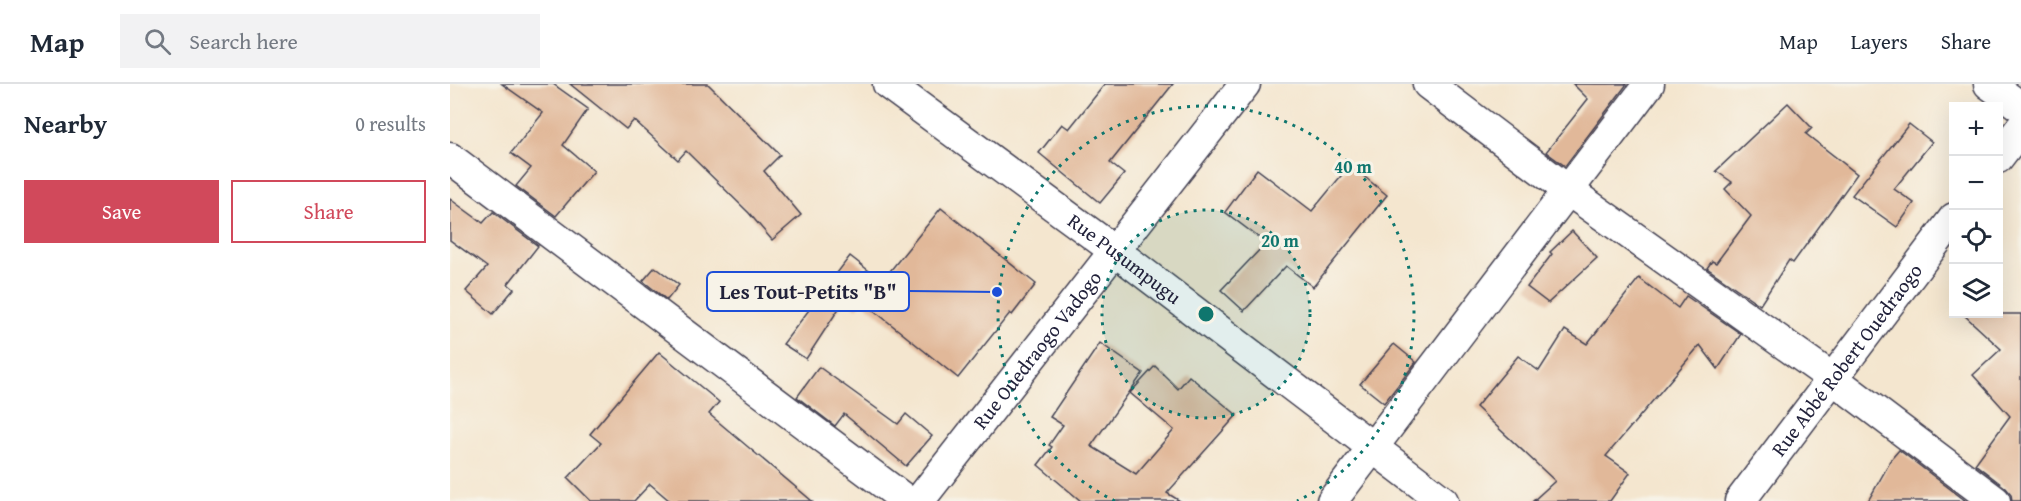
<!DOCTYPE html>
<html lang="en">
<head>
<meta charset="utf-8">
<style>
	body { margin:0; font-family:"Gentium Book Plus",serif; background:#f2f2f3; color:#1f2937 }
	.controls { position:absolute; right:18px; top:18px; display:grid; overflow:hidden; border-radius:0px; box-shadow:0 6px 24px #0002 }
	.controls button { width:54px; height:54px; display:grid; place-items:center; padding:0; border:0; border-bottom:2px solid #e0e1e3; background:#fff; color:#1f2937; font:30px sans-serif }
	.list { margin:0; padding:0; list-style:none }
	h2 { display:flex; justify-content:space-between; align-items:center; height:78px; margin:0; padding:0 24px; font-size:26px }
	h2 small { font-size:20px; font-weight:400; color:#747a83 }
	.actions { display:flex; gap:12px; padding:18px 24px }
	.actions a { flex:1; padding:14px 0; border:2px solid #d1495b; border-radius:0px; text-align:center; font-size:21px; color:#d1495b }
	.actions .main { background:#d1495b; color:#fff }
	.icon { flex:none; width:33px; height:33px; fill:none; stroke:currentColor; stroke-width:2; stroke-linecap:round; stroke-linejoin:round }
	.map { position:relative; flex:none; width:1571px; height:417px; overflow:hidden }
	header { display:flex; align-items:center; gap:36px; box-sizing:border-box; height:84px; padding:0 30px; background:#fff; border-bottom:2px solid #e0e1e3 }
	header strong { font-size:28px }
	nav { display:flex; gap:33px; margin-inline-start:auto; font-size:21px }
	.search { width:420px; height:54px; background:#f2f2f3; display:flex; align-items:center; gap:15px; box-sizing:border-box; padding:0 21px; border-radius:0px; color:#747a83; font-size:22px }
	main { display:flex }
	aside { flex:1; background:#fff }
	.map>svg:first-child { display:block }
	.building { fill:#e1b899 }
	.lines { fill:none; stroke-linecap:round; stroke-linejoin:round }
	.minor-casing { stroke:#423f51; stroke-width:33 }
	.minor { stroke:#fff; stroke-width:30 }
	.ring { fill:none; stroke:#0f766e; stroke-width:3; stroke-dasharray:3 6 }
	.labels { text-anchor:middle; stroke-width:6; stroke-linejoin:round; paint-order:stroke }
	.street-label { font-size:20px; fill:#22223b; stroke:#f7f3e8 }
	.centre { fill:#0f766e; stroke:#f7f3e8; stroke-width:3 }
	.ring-label { font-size:18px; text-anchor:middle; font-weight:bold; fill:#0f766e; stroke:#f7f3e8; stroke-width:6; stroke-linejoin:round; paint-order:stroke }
	.leader { fill:none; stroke:#1d4ed8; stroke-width:2 }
	.callout-dot { fill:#1d4ed8; stroke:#f7f3e8; stroke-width:2 }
	.callout { fill:#f7f3e8; stroke:#1d4ed8; stroke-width:2 }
	.callout-label { font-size:21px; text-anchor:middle; font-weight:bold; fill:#22223b }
</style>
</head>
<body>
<header>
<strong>Map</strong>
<div class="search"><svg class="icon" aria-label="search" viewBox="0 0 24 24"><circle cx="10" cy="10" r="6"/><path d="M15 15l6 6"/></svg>Search here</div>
<nav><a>Map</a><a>Layers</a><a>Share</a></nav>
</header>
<main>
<aside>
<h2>Nearby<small>0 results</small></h2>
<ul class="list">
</ul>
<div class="actions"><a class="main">Save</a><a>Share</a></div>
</aside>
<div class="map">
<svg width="1571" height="417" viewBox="0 0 1571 417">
	<rect width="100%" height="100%" fill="#f7f3e8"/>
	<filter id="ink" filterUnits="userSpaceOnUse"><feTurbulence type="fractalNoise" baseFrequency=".0167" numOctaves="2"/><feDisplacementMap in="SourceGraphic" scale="12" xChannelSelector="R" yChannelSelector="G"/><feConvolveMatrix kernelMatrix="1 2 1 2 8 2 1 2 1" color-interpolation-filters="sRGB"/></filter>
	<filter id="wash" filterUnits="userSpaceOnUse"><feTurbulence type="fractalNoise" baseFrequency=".008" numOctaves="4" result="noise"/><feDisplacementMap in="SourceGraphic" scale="24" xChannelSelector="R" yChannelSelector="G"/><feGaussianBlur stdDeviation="1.35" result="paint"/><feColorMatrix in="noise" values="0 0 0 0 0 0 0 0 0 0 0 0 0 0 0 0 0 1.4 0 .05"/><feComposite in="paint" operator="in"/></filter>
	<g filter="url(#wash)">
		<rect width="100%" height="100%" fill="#f4e6cf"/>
		<g id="blocks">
			<g class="building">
				<path d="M52 0H103L138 25 113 61 144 87 106 132 66 102 81 84 61 69 93 29Z"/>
				<path d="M120 0H258L330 71 314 87 351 131 322 156 299 129 236 67 228 76 184 36 176 45Z"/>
				<path d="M655 0H723L660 79 674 90 650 119 589 69 612 40 619 45Z"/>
				<path d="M1123 0H1177L1115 82 1096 68 1138 15Z"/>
				<path d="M1338 19 1362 44 1356 50 1407 90 1343 179 1339 176 1310 221 1257 184 1262 177 1266 179 1301 132 1275 105 1282 98 1266 87Z"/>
				<path d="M1459 40 1482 58 1444 105 1464 119 1447 143 1402 111Z"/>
				<path d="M900 81 937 111 863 203 836 182 794 227 771 206 816 159 775 128 807 85 862 127Z"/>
				<path d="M0 115 33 139 43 128 88 162 58 200 64 205 43 230 16 207 37 183 0 156Z"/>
				<path d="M491 124 586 200 562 231 560 229 508 294 412 217 407 224 395 215 356 275 333 260 400 172 432 197Z"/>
				<path d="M1122 147 1147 174 1098 219 1077 203 1102 170 1100 168Z"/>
				<path d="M205 183 229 201 217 216 193 197Z"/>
				<path d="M1189 194 1228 224 1236 212 1291 250 1268 285 1250 261 1156 372 1180 389 1160 417H1083L1105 397 1026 323 1068 272 1089 287 1115 246 1137 260Z"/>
				<path d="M1513 230H1571V417H1562L1561 410 1556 404 1525 380 1560 332 1523 291 1551 265Z"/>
				<path d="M650 259 693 289 641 362 686 390 724 346 680 309 705 282 728 305 739 292 787 331 717 409 730 417H631L588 381 602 363 599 361 613 341 600 333Z"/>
				<path d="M944 260 966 278 934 319 910 300Z"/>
				<path d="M209 268 269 318 259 330 362 417H220L200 400 184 417H141L118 394 151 359 140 350Z"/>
				<path d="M369 283 448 340 456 330 482 352 456 382 394 330 385 342 347 313Z"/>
				<path d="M1449 366 1516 417H1418L1443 373Z"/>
			</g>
		</g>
	</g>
	<g filter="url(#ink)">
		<use href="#blocks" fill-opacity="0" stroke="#423f51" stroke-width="1.5"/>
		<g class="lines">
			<g class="minor-casing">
				<g id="minor">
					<path id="s1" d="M438 0 665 167 993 417"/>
					<path d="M978 0 1119 107 1382 294 1545 417"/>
					<path d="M1539 0 1571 23"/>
					<path d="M0 74 457 417"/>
					<path d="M1548 74 1571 44"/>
					<path id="s2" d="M469 417 795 0"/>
					<path d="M882 417 1199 0"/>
					<path id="s3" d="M1290 417 1504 134"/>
				</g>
			</g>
			<use href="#minor" class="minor"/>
		</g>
	</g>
	<circle cx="756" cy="230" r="104" fill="#0f766e" fill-opacity=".12"/>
	<g class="ring">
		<circle cx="756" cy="230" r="104"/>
		<path d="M665 417A208 208 0 1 1 847 417"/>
	</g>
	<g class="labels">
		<g class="street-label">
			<text dy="7" stroke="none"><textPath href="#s1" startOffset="294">Rue Pusumpugu</textPath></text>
			<text dy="7" stroke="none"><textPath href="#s2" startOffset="192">Rue Ouedraogo Vadogo</textPath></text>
			<text dy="7" stroke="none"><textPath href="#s3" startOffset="177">Rue Abbé Robert Ouedraogo</textPath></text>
		</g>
	</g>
	<circle cx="756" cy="230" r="9" class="centre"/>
	<g class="ring-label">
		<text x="903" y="89">40 m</text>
		<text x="830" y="163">20 m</text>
	</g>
	<path class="leader" d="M547 208L459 207"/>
	<circle class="callout-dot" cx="547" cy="208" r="6"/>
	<rect class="callout" x="257" y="188" width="202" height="39" rx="6"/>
	<g class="callout-label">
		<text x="358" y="215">Les Tout-Petits "B"</text>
	</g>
</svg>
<div class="controls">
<button>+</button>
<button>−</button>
<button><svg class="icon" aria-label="locate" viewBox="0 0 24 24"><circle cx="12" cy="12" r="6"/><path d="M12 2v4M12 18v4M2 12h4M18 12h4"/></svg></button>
<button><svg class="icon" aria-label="layers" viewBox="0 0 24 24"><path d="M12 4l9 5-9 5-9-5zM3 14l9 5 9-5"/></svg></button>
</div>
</div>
</main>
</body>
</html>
